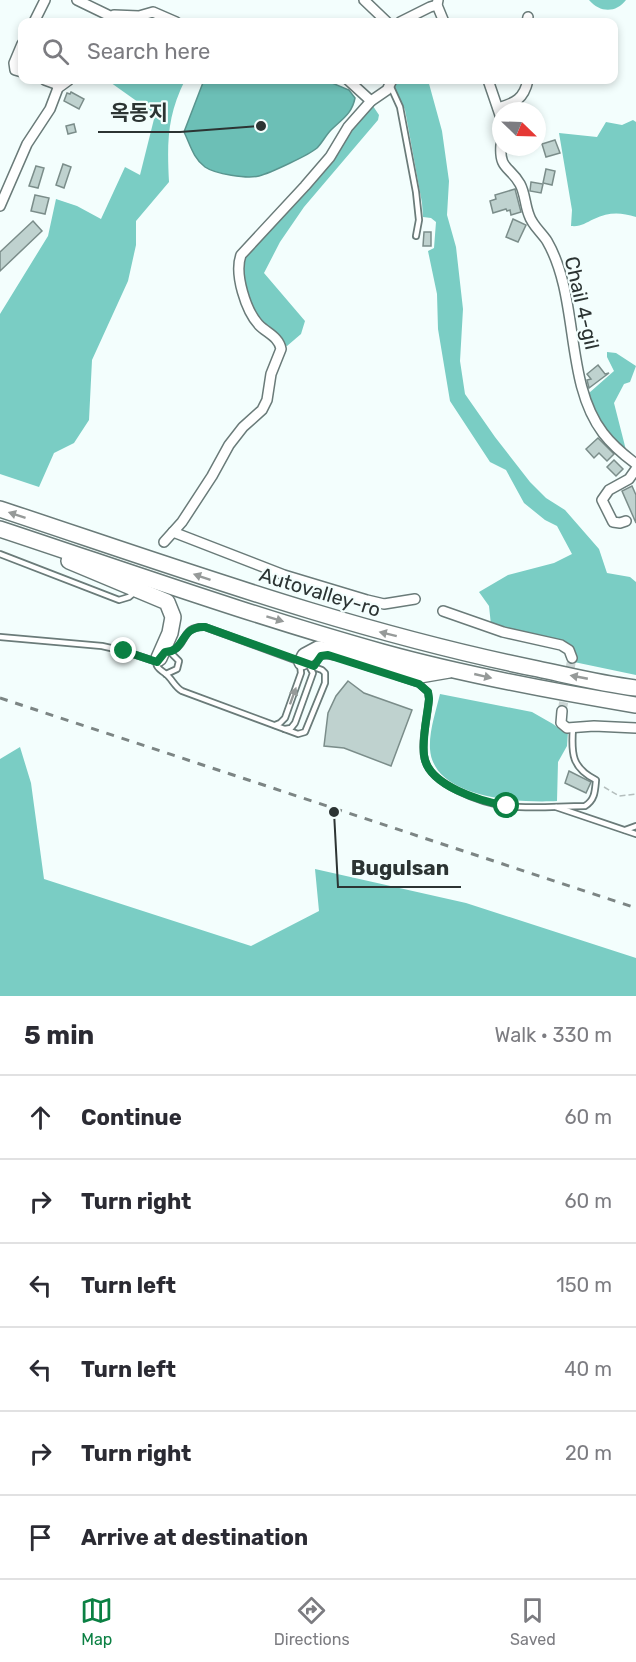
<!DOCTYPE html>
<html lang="en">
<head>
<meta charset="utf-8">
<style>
	body { margin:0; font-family:Rubik,"Noto Sans KR",sans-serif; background:#f2f2f3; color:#2b2b33 }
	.compass { position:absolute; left:492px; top:102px; width:54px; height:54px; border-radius:50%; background:#fff; box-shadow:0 3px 9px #0003; rotate:113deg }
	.stop { position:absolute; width:18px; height:18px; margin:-14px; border:4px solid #0b8043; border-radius:50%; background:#fff }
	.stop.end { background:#0b8043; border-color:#fff; box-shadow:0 2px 6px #0008 }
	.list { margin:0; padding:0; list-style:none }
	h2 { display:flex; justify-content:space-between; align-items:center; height:78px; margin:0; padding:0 24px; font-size:26px }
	h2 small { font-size:20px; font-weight:400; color:#7c7c81 }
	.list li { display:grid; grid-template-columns:39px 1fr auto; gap:18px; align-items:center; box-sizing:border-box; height:84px; padding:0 24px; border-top:2px solid #e1e1e2 }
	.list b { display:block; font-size:22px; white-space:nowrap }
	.list em { font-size:20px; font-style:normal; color:#7c7c81 }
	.icon { flex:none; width:33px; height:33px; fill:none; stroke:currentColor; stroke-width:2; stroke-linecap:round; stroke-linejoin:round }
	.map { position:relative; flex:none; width:636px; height:996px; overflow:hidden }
	.search { position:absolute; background:#fff; box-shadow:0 3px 9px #0003; left:18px; right:18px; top:18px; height:66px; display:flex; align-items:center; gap:15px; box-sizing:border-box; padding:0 21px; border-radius:12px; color:#7c7c81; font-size:22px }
	.sheet { height:582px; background:#fff }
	nav { display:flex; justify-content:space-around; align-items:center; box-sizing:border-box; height:84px; border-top:2px solid #e1e1e2; background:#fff; font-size:16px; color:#7c7c81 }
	nav a { display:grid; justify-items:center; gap:3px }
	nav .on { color:#0b8043 }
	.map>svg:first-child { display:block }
	.forest { fill:#7acdc4 }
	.water { fill:#6cbfb6; stroke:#59958f; stroke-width:1.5 }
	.building { fill:#bfd2cf; stroke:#7b8d8a; stroke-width:1.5 }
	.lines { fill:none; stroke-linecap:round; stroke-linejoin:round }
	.minor-tunnel { stroke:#cbd6d5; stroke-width:9; stroke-dasharray:9 4.5; stroke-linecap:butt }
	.service-casing { stroke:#6a7b79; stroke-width:8 }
	.minor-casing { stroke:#6a7b79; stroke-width:12 }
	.trunk-casing { stroke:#6a7b79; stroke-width:18 }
	.path { stroke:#b4bebd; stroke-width:1.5; stroke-dasharray:6 3; stroke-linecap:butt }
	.service { stroke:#fff; stroke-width:4.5 }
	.minor { stroke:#fff; stroke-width:9 }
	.trunk { stroke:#fff; stroke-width:15 }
	.rail { stroke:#7c8584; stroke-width:3; stroke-dasharray:8 8; stroke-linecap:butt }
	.oneway { fill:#969a99 }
	.route { stroke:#0b8043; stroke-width:8 }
	.labels { text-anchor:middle; stroke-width:4.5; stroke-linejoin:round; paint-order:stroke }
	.street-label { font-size:20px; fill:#2c3433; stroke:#f3fefd }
	.leader { fill:none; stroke:#2c3433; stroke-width:2 }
	.callout-dot { fill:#2c3433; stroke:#f3fefd; stroke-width:2 }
	.callout-label { font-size:21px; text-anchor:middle; font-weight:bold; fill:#2c3433; stroke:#f3fefd; stroke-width:4.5; stroke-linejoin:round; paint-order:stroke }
</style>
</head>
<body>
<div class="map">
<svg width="636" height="996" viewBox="0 0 636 996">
	<rect width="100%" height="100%" fill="#f3fefd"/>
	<g class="forest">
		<path d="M589 0H626C616 13 600 13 589 0Z"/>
		<path d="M107 80H185C167 116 167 143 169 182L136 221V245L128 281 92 360 89 420 74 443 54 453 39 487 0 474V314L48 236 56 199 77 206 101 219 125 167 140 175 154 119 152 112Z"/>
		<path d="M394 80H428L442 131 449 181 447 215 456 247 463 309 460 361 465 394 495 437 530 482 546 498 565 510 599 549 607 573 630 577 636 582V675L574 662 573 651 491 625 489 606 479 592 508 575 554 563 572 554 557 526 545 520 524 503 506 470 490 462 450 401 438 329 437 294 428 251 434 248 436 222 431 218 423 217 422 203 405 110C401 99 394 91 394 80Z"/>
		<path d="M369 105 373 106 379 115 378 120 304 207 280 242 264 273 305 321 301 334 287 346C265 338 244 298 241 276 241 270 243 262 244 257Z"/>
		<path d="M633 120 636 122V217C620 212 609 212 594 219 585 223 581 227 571 226L572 210 559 133 597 137 606 122 622 125Z"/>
		<path d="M607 352 616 353 636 366 630 382 624 384 614 403 627 454C609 436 597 417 589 393L614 371 607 357Z"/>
		<path d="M440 694 532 712 553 724 561 730 568 731 567 746 558 762 557 801C521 803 433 799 430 749 429 731 436 711 440 694Z"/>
		<path d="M20 747 31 783 44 879 251 946 319 911 315 869 466 903 636 958V996H0V759Z"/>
	</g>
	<path class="water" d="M204 80H325L349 90 355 98C352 114 342 119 331 130 326 135 322 143 317 148 309 155 270 173 259 176 247 179 215 174 205 167 193 158 190 144 184 132Z"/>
	<g class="building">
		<path d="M71 92 84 99 79 109 64 101 67 93 70 94Z"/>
		<path d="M74 124 76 132 68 134 66 126Z"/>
		<path d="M555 140 560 153 546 157 542 144Z"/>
		<path d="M63 164 71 167 64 188 56 185Z"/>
		<path d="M36 166 44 168 38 188 29 186Z"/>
		<path d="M546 169 555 171 552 185 543 183Z"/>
		<path d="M531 182 543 184 541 193 530 191Z"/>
		<path d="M515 189 521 212 511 215 510 210 507 211 506 209 493 213 490 201 496 199 495 195Z"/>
		<path d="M35 195 49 198 45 214 31 211Z"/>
		<path d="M513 219 526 225 518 242 506 237Z"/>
		<path d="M33 221 42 231 0 271V252Z"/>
		<path d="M424 232H431V246H423Z"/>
		<path d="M598 365 605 374 609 373 589 388 587 380 591 379 587 374Z"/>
		<path d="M598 438 614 454 607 461 599 453 594 458 586 449Z"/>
		<path d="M614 460 623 469 616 476 607 467Z"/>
		<path d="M632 486 636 495V523L622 491Z"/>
		<path d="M348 681 364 693 412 710 391 766 344 748 324 746 328 713 336 696Z"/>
		<path d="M569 771 591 782 586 793 565 783Z"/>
	</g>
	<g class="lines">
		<path class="minor-tunnel" d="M562 711 572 658"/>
		<g class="service-casing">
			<g id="service">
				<path d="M390 85 400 107 416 192 419 220 416 236"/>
				<path d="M0 554 119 600 129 597 135 592"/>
				<path d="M199 627H205L322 670 325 673V683L305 732 298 734 182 691C175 687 172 679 166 674 159 669 152 665 160 656 165 651 171 653 177 648 187 639 183 630 199 627Z"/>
				<path d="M0 637 102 646 124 651 157 662"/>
				<path d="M314 666 318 658 324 655"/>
				<path d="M166 674 177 669 179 661 170 652"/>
				<path d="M398 677 419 684 428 692 429 699C428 716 420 744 425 760 431 785 482 803 506 806 531 809 559 806 585 806 595 800 595 791 596 780 572 768 571 754 573 728"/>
				<path d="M275 725 280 723 285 718 301 673 300 664"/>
				<path d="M285 729 291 728 295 723 313 673 308 664"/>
				<path d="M556 807 636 834"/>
				<path d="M625 830 636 826"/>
			</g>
		</g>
		<g class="minor-casing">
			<g id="minor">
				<path d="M77 0 110 16"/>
				<path d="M364 0 387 22"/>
				<path d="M438 0 437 5 444 22"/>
				<path d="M34 22 45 0"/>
				<path d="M106 22 114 15 139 16 153 12 176 22"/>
				<path d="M400 22 430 7 437 5"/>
				<path d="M527 22 528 17"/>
				<path d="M22 44 14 63 15 70 22 72"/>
				<path d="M45 80 56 84 58 88"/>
				<path d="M348 80 371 101"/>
				<path d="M488 80 501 118"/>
				<path d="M498 108C515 103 524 99 528 80"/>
				<path d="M501 145C499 170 510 166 520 184 525 193 525 205 529 215 532 225 541 232 547 241 580 298 564 382 603 433 612 445 624 455 636 464"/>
				<path d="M0 206 27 144 50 109 58 88 69 80"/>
				<path d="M626 521 620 523 613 522 602 500 609 490 629 479 636 469"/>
				<path d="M173 532 284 575 367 600 384 604 415 599"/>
				<path d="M164 542 182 522 212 476 229 445 243 427 262 410 267 400 271 374 281 349C279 337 267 333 259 325 246 311 234 274 241 255L305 186 330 157 348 127 371 101 387 90 392 80"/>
				<path d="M443 611 503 632 561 645 569 650 572 658"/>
				<path d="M562 711 561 723 567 728 594 726 636 728"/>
			</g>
		</g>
		<g class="trunk-casing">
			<g id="trunk">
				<path d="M0 509C178 568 354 632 538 669 571 676 603 684 636 688"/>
				<path d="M0 529C127 571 253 616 382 652 465 675 551 691 636 705"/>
				<path d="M69 561 167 602 173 617 170 633 159 658"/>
				<path d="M302 662 305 656 318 649 341 653 371 663 420 675 449 670"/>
			</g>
		</g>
		<path class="path" d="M604 787 619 796 636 794"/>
		<use href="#service" class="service"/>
		<use href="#minor" class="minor"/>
		<use href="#trunk" class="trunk"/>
		<path class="rail" d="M0 698 636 908"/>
	</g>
	<defs><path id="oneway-solid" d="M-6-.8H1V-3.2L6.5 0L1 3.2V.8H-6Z" transform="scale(1.5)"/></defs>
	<g class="oneway">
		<use href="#oneway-solid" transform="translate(17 515) rotate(-162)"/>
		<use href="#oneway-solid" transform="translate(202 577) rotate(-161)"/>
		<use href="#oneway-solid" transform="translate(275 619) rotate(17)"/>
		<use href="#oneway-solid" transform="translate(388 634) rotate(-166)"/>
		<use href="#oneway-solid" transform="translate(483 676) rotate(13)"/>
		<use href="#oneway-solid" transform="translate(579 677) rotate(-169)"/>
		<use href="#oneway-solid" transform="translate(293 696) rotate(-70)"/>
	</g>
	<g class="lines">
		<path class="route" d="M124 651 157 662 165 652C186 652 179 626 205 627L314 666 321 656 328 655 419 684 428 692 429 699C427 717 422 738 424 755 427 786 481 801 507 806"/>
	</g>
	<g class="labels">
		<g class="street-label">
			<text transform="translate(582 303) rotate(77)" y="7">Chail 4-gil</text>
			<text transform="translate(320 592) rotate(17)" y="7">Autovalley-ro</text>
		</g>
	</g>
	<path class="leader" d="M261 126L180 132H98M334 812L338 887H461"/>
	<g class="callout-dot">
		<circle cx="261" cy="126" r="6"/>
		<circle cx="334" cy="812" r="6"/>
	</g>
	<g class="callout-label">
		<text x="139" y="120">옥동지</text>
		<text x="400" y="875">Bugulsan</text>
	</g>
</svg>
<svg class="compass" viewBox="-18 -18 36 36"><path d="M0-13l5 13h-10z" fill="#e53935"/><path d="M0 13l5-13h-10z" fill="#7c7c81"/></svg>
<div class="stop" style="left:507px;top:806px"></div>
<div class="stop end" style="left:124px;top:651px"></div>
<div class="search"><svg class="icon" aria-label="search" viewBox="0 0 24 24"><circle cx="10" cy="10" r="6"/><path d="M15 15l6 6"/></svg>Search here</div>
</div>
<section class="sheet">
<h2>5 min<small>Walk · 330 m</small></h2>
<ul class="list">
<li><svg class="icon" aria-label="ahead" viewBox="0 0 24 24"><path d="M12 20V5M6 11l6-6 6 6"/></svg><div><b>Continue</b></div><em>60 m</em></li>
<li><svg class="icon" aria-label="right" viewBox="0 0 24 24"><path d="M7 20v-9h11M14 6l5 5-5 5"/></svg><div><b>Turn right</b></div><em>60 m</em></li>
<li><svg class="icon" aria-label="left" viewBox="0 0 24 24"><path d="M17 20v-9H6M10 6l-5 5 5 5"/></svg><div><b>Turn left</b></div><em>150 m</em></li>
<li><svg class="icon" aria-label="left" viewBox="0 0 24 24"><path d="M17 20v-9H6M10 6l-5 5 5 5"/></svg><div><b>Turn left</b></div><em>40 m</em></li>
<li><svg class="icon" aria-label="right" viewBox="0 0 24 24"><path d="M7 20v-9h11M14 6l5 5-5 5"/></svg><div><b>Turn right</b></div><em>20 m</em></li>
<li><svg class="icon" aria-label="arrive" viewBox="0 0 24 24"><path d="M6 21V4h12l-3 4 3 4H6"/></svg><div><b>Arrive at destination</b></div></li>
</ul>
</section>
<nav>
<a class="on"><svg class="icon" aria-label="map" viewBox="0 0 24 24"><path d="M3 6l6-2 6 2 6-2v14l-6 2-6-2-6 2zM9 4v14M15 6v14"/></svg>Map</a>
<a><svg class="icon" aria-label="directions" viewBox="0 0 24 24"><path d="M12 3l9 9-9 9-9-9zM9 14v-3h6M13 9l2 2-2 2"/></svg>Directions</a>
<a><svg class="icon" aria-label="saved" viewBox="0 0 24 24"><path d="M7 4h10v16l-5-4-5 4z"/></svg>Saved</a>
</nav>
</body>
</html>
